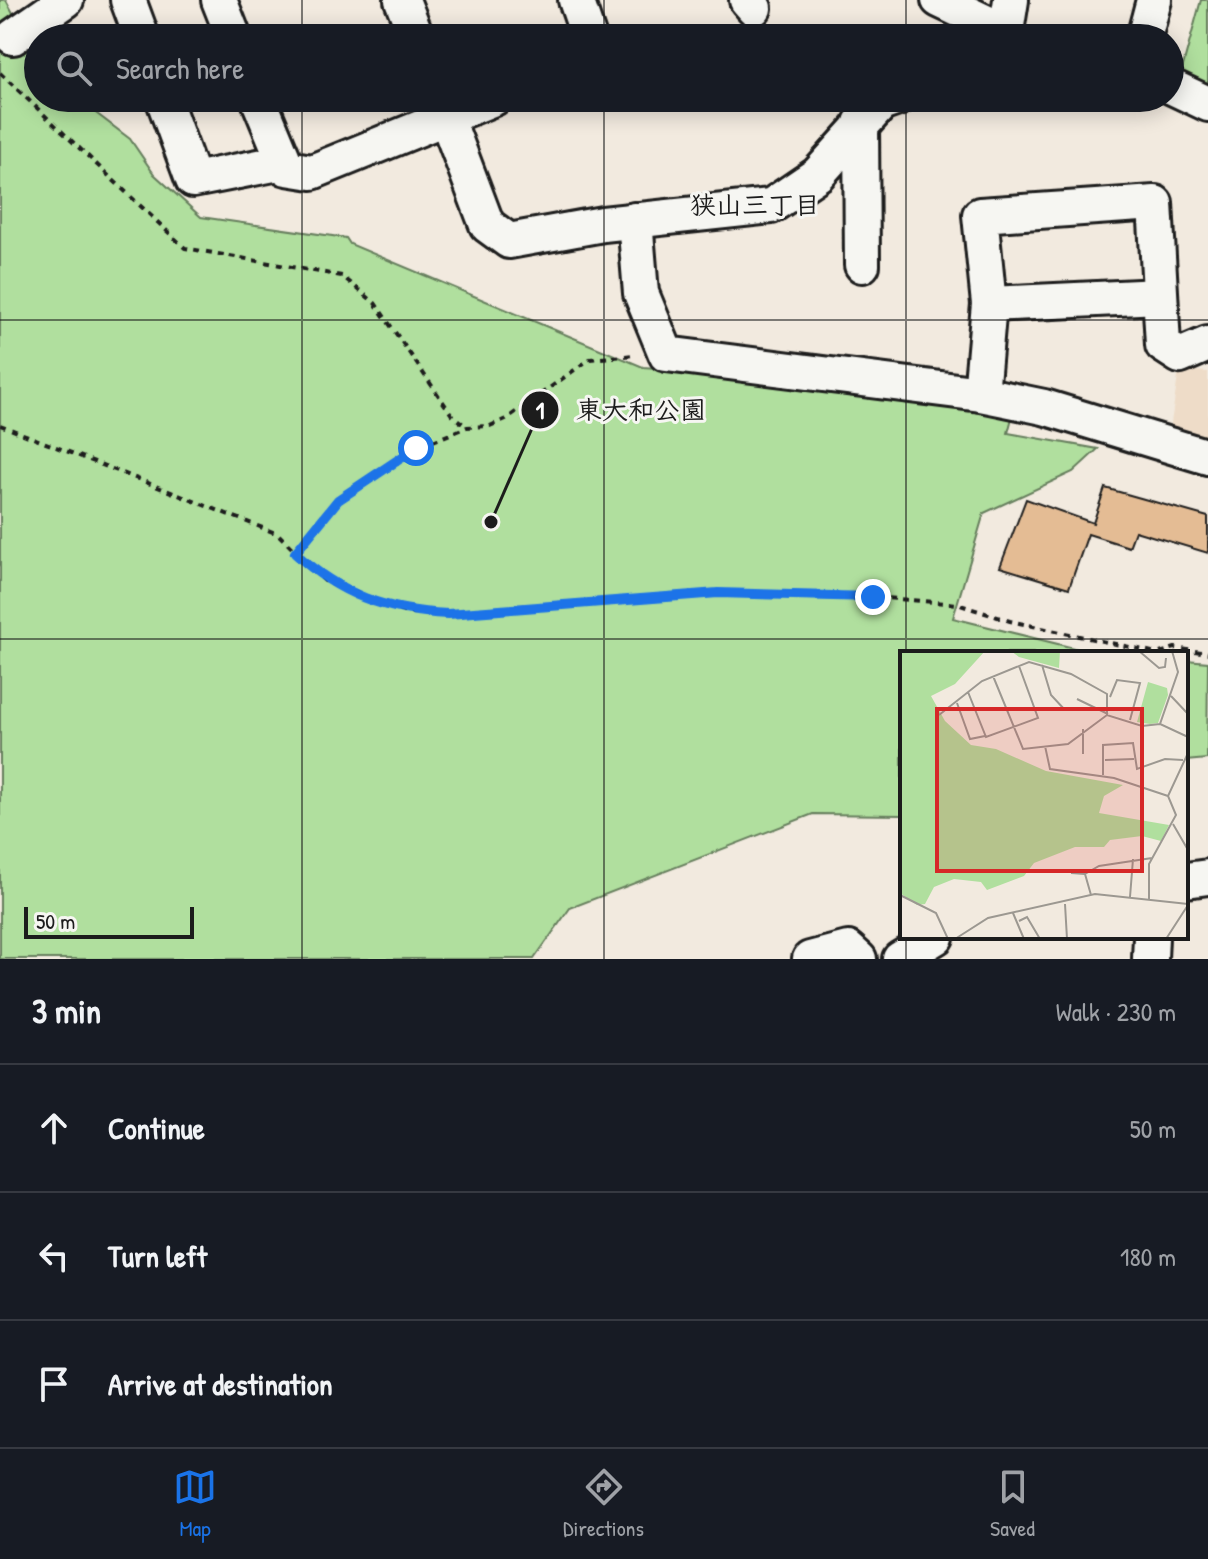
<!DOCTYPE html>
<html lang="en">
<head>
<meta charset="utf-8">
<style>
	body { margin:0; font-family:"Patrick Hand","Klee One",sans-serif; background:#20242c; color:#f1f3f6 }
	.scale { position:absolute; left:24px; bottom:20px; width:170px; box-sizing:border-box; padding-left:8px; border:4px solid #1c1c1c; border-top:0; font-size:22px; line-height:28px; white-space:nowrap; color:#1c1c1c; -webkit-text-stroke:6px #f6f6f2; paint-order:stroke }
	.stop { position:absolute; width:24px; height:24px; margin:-18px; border:6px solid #1a73e8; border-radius:50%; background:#fff }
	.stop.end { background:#1a73e8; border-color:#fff; box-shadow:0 2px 8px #0008 }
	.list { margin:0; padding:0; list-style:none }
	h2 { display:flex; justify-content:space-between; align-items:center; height:104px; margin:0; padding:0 32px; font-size:34px }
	h2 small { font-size:26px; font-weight:400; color:#9ea1a6 }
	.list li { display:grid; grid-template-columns:52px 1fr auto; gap:24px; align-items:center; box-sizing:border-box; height:128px; padding:0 32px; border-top:2px solid #363941 }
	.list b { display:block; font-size:30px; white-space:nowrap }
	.list em { font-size:26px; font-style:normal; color:#9ea1a6 }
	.icon { flex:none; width:44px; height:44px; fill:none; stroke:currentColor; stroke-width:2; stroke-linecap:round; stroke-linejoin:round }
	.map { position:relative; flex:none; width:1208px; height:959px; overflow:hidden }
	.search { position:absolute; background:#171b24; box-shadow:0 4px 20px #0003; left:24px; right:24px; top:24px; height:88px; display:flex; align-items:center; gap:20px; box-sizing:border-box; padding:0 28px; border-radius:44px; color:#9ea1a6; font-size:30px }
	.sheet { height:488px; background:#171b24 }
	nav { display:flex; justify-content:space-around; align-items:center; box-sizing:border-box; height:112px; border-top:2px solid #363941; background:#171b24; font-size:22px; color:#9ea1a6 }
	nav a { display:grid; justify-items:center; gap:4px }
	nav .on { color:#1a73e8 }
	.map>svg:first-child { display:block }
	.built { fill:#eedcc8 }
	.green { fill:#b0df9e; stroke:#667e5d; stroke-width:2 }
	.building { fill:#e4bc94; stroke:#1c1c1c; stroke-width:2 }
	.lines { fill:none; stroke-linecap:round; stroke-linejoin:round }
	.minor-casing { stroke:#1c1c1c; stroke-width:40 }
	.path { stroke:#1c1c1c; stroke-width:4; stroke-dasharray:6 6; stroke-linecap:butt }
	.minor { stroke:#f6f6f2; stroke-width:34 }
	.route { stroke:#1a73e8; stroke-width:10 }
	.grid { fill:none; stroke:#1c1c1c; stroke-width:2; stroke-opacity:0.55 }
	.labels { text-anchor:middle; stroke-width:6; stroke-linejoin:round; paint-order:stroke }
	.neighbourhood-label { font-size:26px; font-weight:bold; fill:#1c1c1c; stroke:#f6f6f2 }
	.inset-road { fill:none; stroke:#9c9891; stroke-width:2 }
	.view { fill:#d62828; fill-opacity:0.15; stroke:#d62828; stroke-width:4 }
	.inset-edge { fill:none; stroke:#1c1c1c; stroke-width:4 }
	.leader { fill:none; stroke:#1c1c1c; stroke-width:3 }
	.callout-dot { fill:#1c1c1c; stroke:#f6f6f2; stroke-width:3 }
	.mark-label { font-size:24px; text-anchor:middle; font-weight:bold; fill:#fff }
	.callout-label { font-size:26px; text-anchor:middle; font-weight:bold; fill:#1c1c1c; stroke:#f6f6f2; stroke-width:6; stroke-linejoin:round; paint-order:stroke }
</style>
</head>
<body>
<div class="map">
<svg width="1208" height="959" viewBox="0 0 1208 959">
	<rect width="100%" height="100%" fill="#f2eadf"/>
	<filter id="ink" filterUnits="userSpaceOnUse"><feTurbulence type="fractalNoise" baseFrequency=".0125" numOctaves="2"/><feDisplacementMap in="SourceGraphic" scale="16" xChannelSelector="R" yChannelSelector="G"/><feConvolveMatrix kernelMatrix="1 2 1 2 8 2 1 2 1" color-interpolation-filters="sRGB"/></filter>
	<g filter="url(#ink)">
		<path class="built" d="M1179 370 1208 372V440L1169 436Z"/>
		<g class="green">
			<path d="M0 0H6L38 59V98H76L130 139 154 174 201 217 346 238 350 244 643 367 708 372 1013 414 1008 433 1098 449 1073 472 984 513 953 618 1094 653H902V815L813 814 570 908 534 959H0Z"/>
			<path d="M1201 0H1208V93L1179 81Z"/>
			<path d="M1186 660 1208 662 1207 759 1186 761Z"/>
		</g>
		<path class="building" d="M1105 488 1208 517V553L1135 531 1129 547 1088 534 1069 588 1000 567 1026 499 1093 523Z"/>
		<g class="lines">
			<g class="minor-casing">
				<g id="minor">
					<path d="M128 0 142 38"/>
					<path d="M219 0 234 38"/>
					<path d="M402 0 417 38"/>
					<path d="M576 0 589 38"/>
					<path d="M747 0 754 8"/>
					<path d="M939 0 1006 32"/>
					<path d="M13 37 66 0"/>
					<path d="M1005 38 1011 0"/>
					<path d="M1144 38 1154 0"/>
					<path d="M1170 86 1208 104"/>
					<path d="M163 98 193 180 284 162"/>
					<path d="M258 98 287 168 312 172 494 98"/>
					<path d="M439 98 487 225 509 241 603 224 771 206 818 174 881 104 898 98"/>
					<path d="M861 123 862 265"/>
					<path d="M635 220 641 293 666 354 981 394 1044 407 1208 457"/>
					<path d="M989 304 1160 296"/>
					<path d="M981 394 989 304 980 215 1155 203 1163 345 1180 356 1208 344"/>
					<path d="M1186 880 1208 877"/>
					<path d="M810 959 848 949 859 959"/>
					<path d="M900 959 936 937"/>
					<path d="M1150 959 1151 937"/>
				</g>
			</g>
			<g class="path">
				<path d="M0 73 185 248 342 276 375 303 452 415 467 427"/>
				<path d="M0 425 278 534 325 581 404 612 448 614 718 593 873 597 957 604 1010 621 1157 653"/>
				<path d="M295 553 338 500 416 448 467 427 490 426 506 419 590 359 635 355"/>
				<path d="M1160 653 1175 648 1208 653"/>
			</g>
			<use href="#minor" class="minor"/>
		</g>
	</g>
	<g class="lines" filter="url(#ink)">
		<path class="route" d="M416 448 338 500 295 553C340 595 386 611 448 614L718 593 873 597"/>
	</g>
	<path class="grid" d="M302 0V38M604 0V38M906 0V38M302 98V959M604 98V959M906 98V653M0 320H1208M0 639H1208M906 937V959"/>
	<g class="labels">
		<g class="neighbourhood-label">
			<text x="755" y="214">狭山三丁目</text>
		</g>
	</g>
	<g transform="translate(900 651)">
		<rect width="288" height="288" fill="#f2eadf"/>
		<path d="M0 0H85L55 33 31 45 45 70 71 94 96 98 146 120 223 134 204 145 199 162 269 174 261 190 242 185 210 189 204 196H175L134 212 124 225 87 239 81 231 54 228 34 236 25 253 17 254 0 242ZM111 0H160L159 17 119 6ZM248 31 267 37 268 44 258 72 250 73 237 71Z" fill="#b0df9e"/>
		<path class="inset-road" d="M239 0 259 17 265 16 266 7M272 0 278 21 260 73 288 86M142 14 151 44 165 59M93 25 123 98 168 93 207 64 242 75 260 73M68 41 86 86 138 67 119 15M271 45 288 63M210 46 217 29 240 32 230 69M177 48 208 63M57 52 70 88 85 85M39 64 82 30 129 11 171 23 207 43V64M183 78V103M145 95 150 118 214 127 268 145M205 109 234 108M203 124V94L233 92 237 118 265 108 283 109M273 173 288 199M171 222 185 223 191 244M185 223 199 215 252 207M0 244 36 262 48 288M230 246 233 208M249 248V213L276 164 268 145 288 102M165 253 167 288M113 262 124 288M119 270 127 266 140 288M55 288 88 267 195 243 288 253M266 288 288 254"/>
		<path class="view" d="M37 58H242V220H37Z"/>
		<rect width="288" height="288" class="inset-edge"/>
	</g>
	<path class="leader" d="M491 522L540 410"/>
	<g class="callout-dot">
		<circle cx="491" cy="522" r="8"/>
		<circle cx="540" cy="410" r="20"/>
	</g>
	<g class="mark-label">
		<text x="540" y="419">1</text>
	</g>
	<g class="callout-label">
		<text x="641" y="419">東大和公園</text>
	</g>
</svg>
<div class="scale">50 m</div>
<div class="stop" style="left:416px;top:448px"></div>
<div class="stop end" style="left:873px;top:597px"></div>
<div class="search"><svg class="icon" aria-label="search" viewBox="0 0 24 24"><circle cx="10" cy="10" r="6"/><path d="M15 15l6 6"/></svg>Search here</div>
</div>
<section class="sheet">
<h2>3 min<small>Walk · 230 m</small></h2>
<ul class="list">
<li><svg class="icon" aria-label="ahead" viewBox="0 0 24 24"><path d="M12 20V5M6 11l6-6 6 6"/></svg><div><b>Continue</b></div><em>50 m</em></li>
<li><svg class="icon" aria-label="left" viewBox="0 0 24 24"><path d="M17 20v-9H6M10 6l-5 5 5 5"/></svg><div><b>Turn left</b></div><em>180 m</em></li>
<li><svg class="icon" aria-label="arrive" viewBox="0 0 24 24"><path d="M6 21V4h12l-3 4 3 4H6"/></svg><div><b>Arrive at destination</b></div></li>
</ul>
</section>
<nav>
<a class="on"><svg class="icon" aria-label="map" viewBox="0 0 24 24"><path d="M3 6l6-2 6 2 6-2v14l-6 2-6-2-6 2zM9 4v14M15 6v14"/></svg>Map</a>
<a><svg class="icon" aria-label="directions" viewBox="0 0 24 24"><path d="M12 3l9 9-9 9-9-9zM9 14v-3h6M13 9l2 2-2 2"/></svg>Directions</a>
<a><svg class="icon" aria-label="saved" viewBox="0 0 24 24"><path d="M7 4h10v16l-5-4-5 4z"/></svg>Saved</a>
</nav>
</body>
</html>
